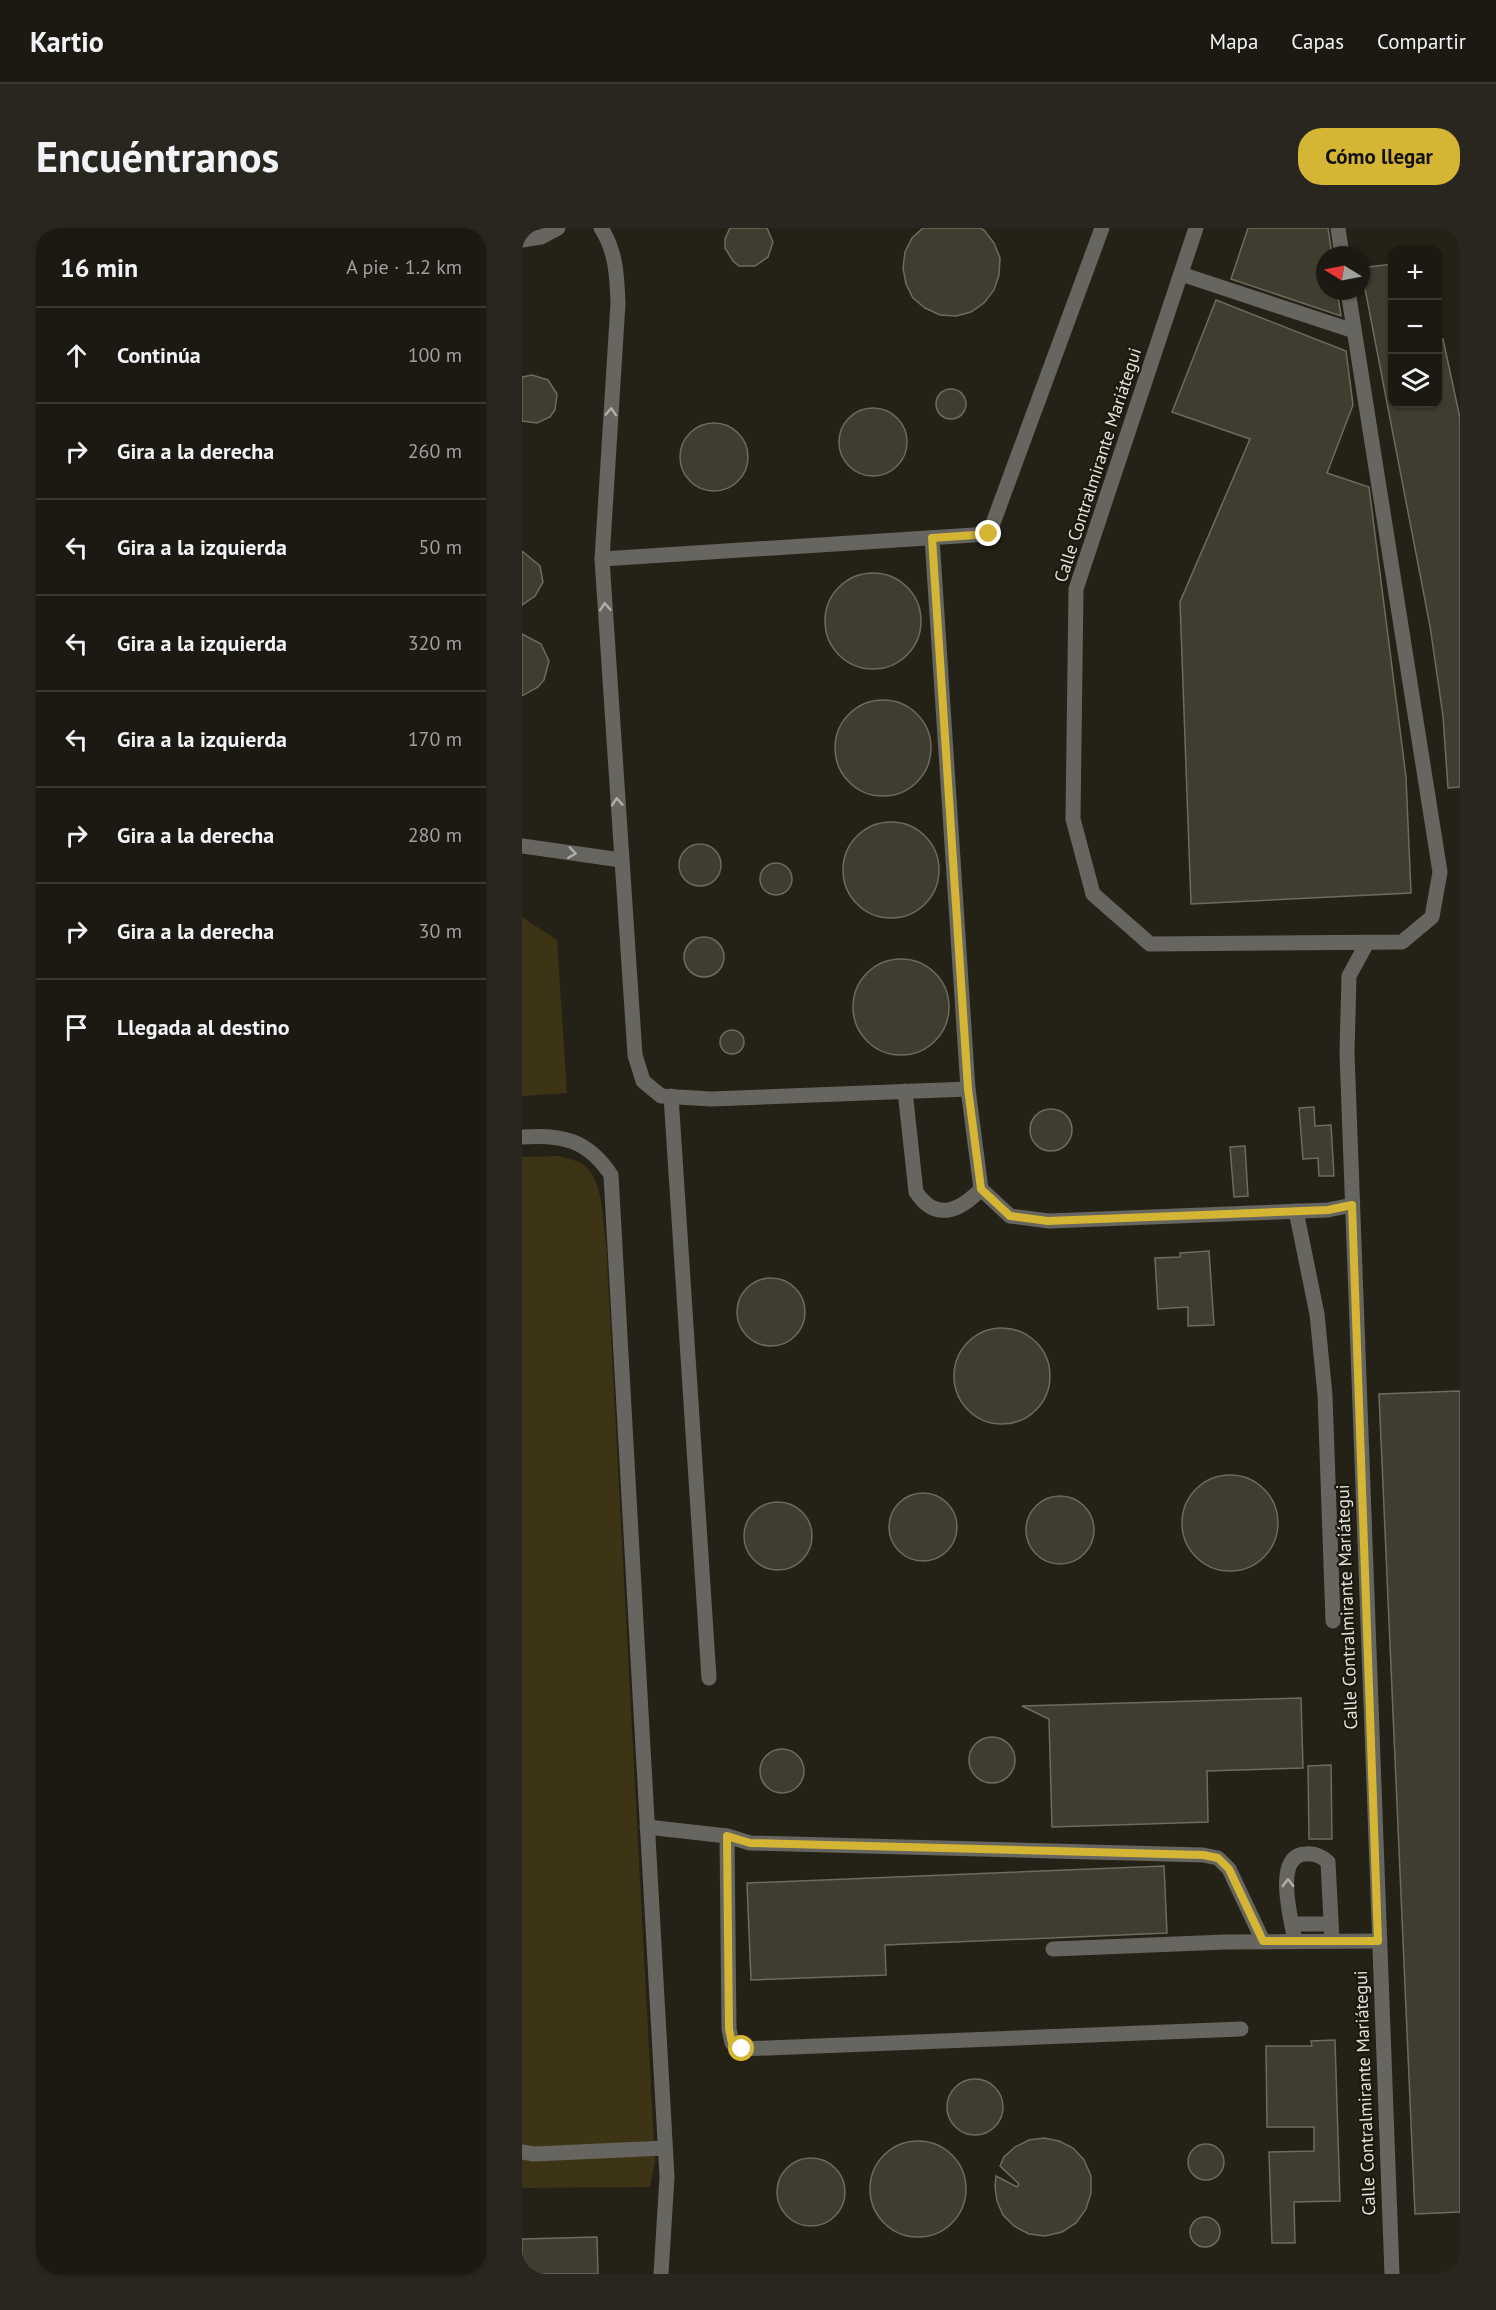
<!DOCTYPE html>
<html lang="es">
<head>
<meta charset="utf-8">
<style>
	body { margin:0; font-family:"PT Sans",sans-serif; background:#28261f; color:#f1f3f6 }
	.controls { position:absolute; right:18px; top:18px; display:grid; overflow:hidden; border-radius:12px; box-shadow:0 2px 4px #0004 }
	.controls button { width:54px; height:54px; display:grid; place-items:center; padding:0; border:0; border-bottom:2px solid #393831; background:#1b1911; color:#f1f3f6; font:30px sans-serif }
	.compass { position:absolute; left:794px; top:18px; width:54px; height:54px; border-radius:50%; background:#1b1911; box-shadow:0 2px 4px #0004; rotate:280deg }
	.stop { position:absolute; width:18px; height:18px; margin:-14px; border:4px solid #d5b534; border-radius:50%; background:#fff }
	.stop.end { background:#d5b534; border-color:#fff; box-shadow:0 2px 6px #0008 }
	.list { margin:0; padding:0; list-style:none }
	h2 { display:flex; justify-content:space-between; align-items:center; height:78px; margin:0; padding:0 24px; font-size:26px }
	h2 small { font-size:20px; font-weight:400; color:#a0a09f }
	.list li { display:grid; grid-template-columns:39px 1fr auto; gap:18px; align-items:center; box-sizing:border-box; height:96px; padding:0 24px; border-top:2px solid #393831 }
	.list b { display:block; font-size:22px; white-space:nowrap }
	.list em { font-size:20px; font-style:normal; color:#a0a09f }
	.icon { flex:none; width:33px; height:33px; fill:none; stroke:currentColor; stroke-width:2; stroke-linecap:round; stroke-linejoin:round }
	.map { position:relative; flex:none; width:938px; height:2046px; overflow:hidden; border-radius:24px }
	header { display:flex; align-items:center; gap:36px; box-sizing:border-box; height:84px; padding:0 30px; background:#1b1911; border-bottom:2px solid #393831 }
	header strong { font-size:28px }
	nav { display:flex; gap:33px; margin-inline-start:auto; font-size:21px }
	.intro { display:flex; align-items:center; justify-content:space-between; box-sizing:border-box; height:144px; padding:0 36px }
	h1 { margin:0; font-size:42px }
	.button { padding:15px 27px; border-radius:24px; background:#d5b534; color:#111; font-size:21px; font-weight:700 }
	main { display:flex; gap:36px; padding:0 36px }
	aside { flex:1; background:#1b1911; border-radius:24px; box-shadow:0 2px 4px #0004 }
	.map>svg:first-child { display:block }
	.green { fill:#3d3415 }
	.building { fill:#3f3c30; stroke:#6e6b5e; stroke-width:1.5 }
	.lines { fill:none; stroke-linecap:round; stroke-linejoin:round }
	.minor { stroke:#66655f; stroke-width:15 }
	.oneway { stroke:#b1afa9 }
	.route { stroke:#d5b534; stroke-width:8 }
	.labels { text-anchor:middle; stroke-width:4.5; stroke-linejoin:round; paint-order:stroke }
	.street-label { font-size:18px; fill:#e3e1da; stroke:#1b180e }
</style>
</head>
<body>
<header>
<strong>Kartio</strong>
<nav><a>Mapa</a><a>Capas</a><a>Compartir</a></nav>
</header>
<div class="intro"><h1>Encuéntranos</h1><a class="button">Cómo llegar</a></div>
<main>
<aside>
<h2>16 min<small>A pie · 1.2 km</small></h2>
<ul class="list">
<li><svg class="icon" aria-label="ahead" viewBox="0 0 24 24"><path d="M12 20V5M6 11l6-6 6 6"/></svg><div><b>Continúa</b></div><em>100 m</em></li>
<li><svg class="icon" aria-label="right" viewBox="0 0 24 24"><path d="M7 20v-9h11M14 6l5 5-5 5"/></svg><div><b>Gira a la derecha</b></div><em>260 m</em></li>
<li><svg class="icon" aria-label="left" viewBox="0 0 24 24"><path d="M17 20v-9H6M10 6l-5 5 5 5"/></svg><div><b>Gira a la izquierda</b></div><em>50 m</em></li>
<li><svg class="icon" aria-label="left" viewBox="0 0 24 24"><path d="M17 20v-9H6M10 6l-5 5 5 5"/></svg><div><b>Gira a la izquierda</b></div><em>320 m</em></li>
<li><svg class="icon" aria-label="left" viewBox="0 0 24 24"><path d="M17 20v-9H6M10 6l-5 5 5 5"/></svg><div><b>Gira a la izquierda</b></div><em>170 m</em></li>
<li><svg class="icon" aria-label="right" viewBox="0 0 24 24"><path d="M7 20v-9h11M14 6l5 5-5 5"/></svg><div><b>Gira a la derecha</b></div><em>280 m</em></li>
<li><svg class="icon" aria-label="right" viewBox="0 0 24 24"><path d="M7 20v-9h11M14 6l5 5-5 5"/></svg><div><b>Gira a la derecha</b></div><em>30 m</em></li>
<li><svg class="icon" aria-label="arrive" viewBox="0 0 24 24"><path d="M6 21V4h12l-3 4 3 4H6"/></svg><div><b>Llegada al destino</b></div></li>
</ul>
</aside>
<div class="map">
<svg width="938" height="2046" viewBox="0 0 938 2046">
	<rect width="100%" height="100%" fill="#242117"/>
	<g class="green">
		<path d="M0 689 35 712 45 865 0 868Z"/>
		<path d="M37 928C44 930 53 932 59 935 82 950 80 990 84 1014L133 1933 128 1959 0 1960V929Z"/>
	</g>
	<g class="building">
		<path d="M208 0H245L251 14 246 29 233 38H217L211 33 203 20V11Z"/>
		<path d="M401 0H458L462 2 472 15 478 30 477 47 472 62 462 75 449 84 434 88 418 87 403 80 391 70 384 56 381 40 383 24 390 10Z"/>
		<path d="M726 0H806L810 27H803V63H815L819 88 709 51Z"/>
		<path d="M870 36V176H915V111H921L938 190V559L926 560 921 488 908 398 839 40Z"/>
		<path d="M694 72 824 123 831 177 805 245 847 259 884 549 889 665 669 676 658 374 728 211 650 184Z"/>
		<path d="M10 147 26 152 35 166 33 182 28 189 15 195 0 193V149Z"/>
		<circle cx="429" cy="176" r="15"/>
		<circle cx="351" cy="214" r="34"/>
		<circle cx="192" cy="229" r="34"/>
		<path d="M0 323 18 338 21 354 13 368 0 377Z"/>
		<circle cx="351" cy="393" r="48"/>
		<path d="M0 406 19 416 27 433 22 452 16 459 0 468Z"/>
		<circle cx="361" cy="520" r="48"/>
		<circle cx="369" cy="642" r="48"/>
		<circle cx="178" cy="637" r="21"/>
		<circle cx="254" cy="651" r="16"/>
		<circle cx="182" cy="729" r="20"/>
		<circle cx="379" cy="779" r="48"/>
		<circle cx="210" cy="814" r="12"/>
		<path d="M792 879 793 898 809 897 812 948H797L796 930 781 931 777 880Z"/>
		<circle cx="529" cy="902" r="21"/>
		<path d="M723 918 726 968 712 969 708 919Z"/>
		<path d="M687 1023 692 1097 666 1098V1079L636 1081 633 1030 658 1029V1025Z"/>
		<circle cx="249" cy="1084" r="34"/>
		<circle cx="480" cy="1148" r="48"/>
		<path d="M938 1163V1984L893 1986 857 1166Z"/>
		<circle cx="708" cy="1295" r="48"/>
		<circle cx="401" cy="1299" r="34"/>
		<circle cx="538" cy="1302" r="34"/>
		<circle cx="256" cy="1308" r="34"/>
		<path d="M779 1470 781 1540 685 1543 686 1594 530 1599 527 1491 500 1478Z"/>
		<circle cx="470" cy="1532" r="23"/>
		<circle cx="260" cy="1543" r="22"/>
		<path d="M809 1537 810 1611H787L786 1538Z"/>
		<path d="M642 1638 645 1705 363 1717 364 1747 229 1752 225 1655Z"/>
		<path d="M813 1812 818 1973 772 1974 773 2015H750L747 1924 792 1923V1899H745L744 1818H790L789 1813Z"/>
		<circle cx="453" cy="1879" r="28"/>
		<path d="M522 1910 537 1913 551 1920 562 1932 569 1948V1965L564 1981 554 1995 540 2004 523 2008 507 2006 492 1998 481 1987 475 1973 473 1958 474 1948 495 1959 497 1956 478 1938 482 1929 493 1919 507 1912Z"/>
		<circle cx="396" cy="1961" r="48"/>
		<circle cx="684" cy="1934" r="18"/>
		<circle cx="289" cy="1964" r="34"/>
		<circle cx="683" cy="2004" r="15"/>
		<path d="M75 2009 76 2046H0V2011Z"/>
	</g>
	<g class="lines">
		<g class="minor">
			<path d="M79 0C94 23 95 48 96 75L80 331 113 827 121 853 139 868 189 871 446 861"/>
			<path d="M674 0 554 361 551 591 571 666 628 716 880 714 910 689 918 644 826 63"/>
			<path d="M816 0 820 27"/>
			<path d="M0 12 19 9 36 0"/>
			<path d="M659 46 832 103"/>
			<path d="M410 310 446 861 459 961 488 988 527 993 806 982 830 977"/>
			<path d="M80 331 467 306 580 0"/>
			<path d="M0 618 99 632"/>
			<path d="M845 715 827 748 825 825 870 2046"/>
			<path d="M383 863 394 964C414 994 438 983 459 961"/>
			<path d="M149 868 187 1450"/>
			<path d="M0 909C40 906 66 912 89 947L145 1949 139 2046"/>
			<path d="M774 983 795 1086 803 1167 811 1393"/>
			<path d="M125 1599 205 1608 228 1615 681 1627 696 1630 707 1641 741 1713"/>
			<path d="M205 1608 207 1801 210 1815 220 1821 719 1801"/>
			<path d="M770 1696H809"/>
			<path d="M773 1713C769 1691 751 1626 784 1626 793 1625 799 1628 806 1634L810 1713"/>
			<path d="M531 1721 703 1714 856 1713"/>
			<path d="M0 1924 12 1926 143 1920"/>
		</g>
	</g>
	<defs><path id="oneway-chevron" d="M-2-3.5L2.5 0L-2 3.5" fill="none" stroke-width="1.6" stroke-linecap="round" stroke-linejoin="round" transform="scale(1.5)"/></defs>
	<g class="oneway">
		<use href="#oneway-chevron" transform="translate(89 184) rotate(-86)"/>
		<use href="#oneway-chevron" transform="translate(83 379) rotate(-94)"/>
		<use href="#oneway-chevron" transform="translate(95 574) rotate(-94)"/>
		<use href="#oneway-chevron" transform="translate(50 625) rotate(8)"/>
		<use href="#oneway-chevron" transform="translate(766 1655) rotate(-90)"/>
	</g>
	<g class="lines">
		<path class="route" d="M220 1821 210 1815 207 1801 205 1608 228 1615 681 1627 696 1630 707 1641 741 1713H856L830 977 806 982 526 993 488 988 459 961 446 861 410 310 467 306"/>
	</g>
	<g class="labels">
		<g class="street-label">
			<text transform="translate(576 237) rotate(-72)" y="6">Calle Contralmirante Mariátegui</text>
			<text transform="translate(825 1379) rotate(-92)" y="6">Calle Contralmirante Mariátegui</text>
			<text transform="translate(843 1865) rotate(-92)" y="6">Calle Contralmirante Mariátegui</text>
		</g>
	</g>
</svg>
<div class="controls">
<button>+</button>
<button>−</button>
<button><svg class="icon" aria-label="layers" viewBox="0 0 24 24"><path d="M12 4l9 5-9 5-9-5zM3 14l9 5 9-5"/></svg></button>
</div>
<svg class="compass" viewBox="-18 -18 36 36"><path d="M0-13l5 13h-10z" fill="#e53935"/><path d="M0 13l5-13h-10z" fill="#a0a09f"/></svg>
<div class="stop" style="left:220px;top:1821px"></div>
<div class="stop end" style="left:467px;top:306px"></div>
</div>
</main>
</body>
</html>
